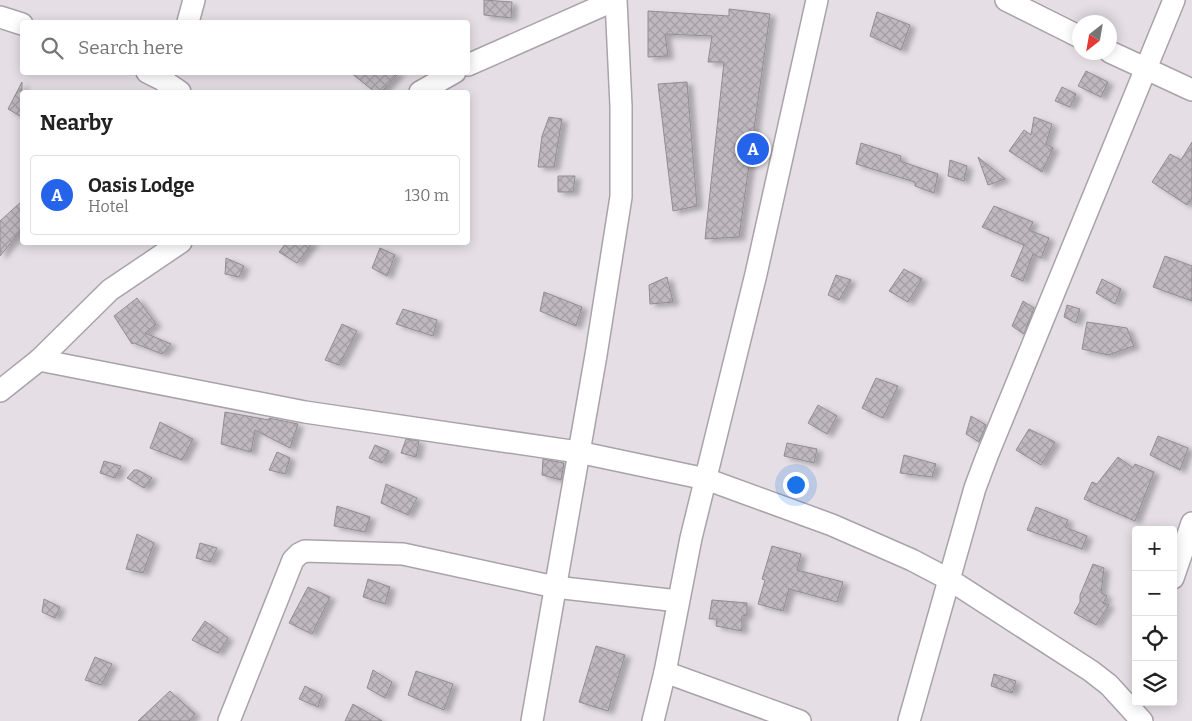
<!DOCTYPE html>
<html lang="en">
<head>
<meta charset="utf-8">
<style>
	body { margin:0; font-family:Bitter,serif; background:#f2f2f2; color:#222 }
	.controls { position:absolute; right:15px; bottom:15px; display:grid; overflow:hidden; border-radius:5px; box-shadow:0 2px 12px #0003 }
	.controls button { width:45px; height:45px; display:grid; place-items:center; padding:0; border:0; border-bottom:1px solid #e0e0e0; background:#fff; color:#222; font:25px sans-serif }
	.compass { position:absolute; left:1072px; top:15px; width:45px; height:45px; border-radius:50%; background:#fff; box-shadow:0 2px 12px #0003; rotate:211deg }
	.you { position:absolute; left:795px; top:484px; width:18px; height:18px; margin:-12px; border:4px solid #fff; border-radius:50%; background:#1a73e8; box-shadow:0 0 0 8px #1a73e833 }
	.badge { display:grid; place-items:center; width:32px; height:32px; border-radius:50%; background:#2563eb; color:#fff; font-size:16px; font-weight:700 }
	.pin { position:absolute; translate:-50% -50%; border:2px solid #fff; box-shadow:0 1px 5px #0006 }
	.list { margin:0; padding:0; list-style:none }
	h2 { display:flex; justify-content:space-between; align-items:center; height:65px; margin:0; padding:0 20px; font-size:21px }
	h2 small { font-size:16px; font-weight:400; color:#767676 }
	.list li { display:grid; grid-template-columns:32px 1fr auto; gap:15px; align-items:center; box-sizing:border-box; height:80px; margin:0 10px 10px; padding:0 10px; border:1px solid #e0e0e0; border-radius:5px }
	.list b { display:block; font-size:19px; white-space:nowrap }
	.list p { margin:0; font-size:16px; white-space:nowrap; color:#767676 }
	.list em { font-size:16px; font-style:normal; color:#767676 }
	.icon { flex:none; width:28px; height:28px; fill:none; stroke:currentColor; stroke-width:2; stroke-linecap:round; stroke-linejoin:round }
	.map { position:relative; flex:none; width:1192px; height:721px; overflow:hidden }
	.search { position:absolute; background:#fff; box-shadow:0 2px 12px #0003; left:20px; top:20px; width:450px; height:55px; display:flex; align-items:center; gap:12px; box-sizing:border-box; padding:0 18px; border-radius:5px; color:#767676; font-size:19px }
	.panel { position:absolute; background:#fff; box-shadow:0 2px 12px #0003; left:20px; top:90px; width:450px; height:155px; border-radius:5px }
	.map>svg:first-child { display:block }
	.building { fill:url(#building-cross-hatch); stroke:#938d93; filter:url(#shadow) }
	.lines { fill:none; stroke-linecap:round; stroke-linejoin:round }
	.minor-casing { stroke:#a9a3a9; stroke-width:24 }
	.minor { stroke:#fff; stroke-width:21 }
</style>
</head>
<body>
<div class="map">
<svg width="1192" height="721" viewBox="0 0 1192 721">
	<defs>
		<pattern id="building-cross-hatch" width="8" height="8" patternUnits="userSpaceOnUse" patternTransform="scale(1.25)"><rect width="8" height="8" fill="#bfb9bf"/><path d="M0 0l8 8M0 8l8-8" fill="none" stroke="#a39ea3"/></pattern>
		<filter id="shadow"><feDropShadow dx="5.5" dy="3" stdDeviation="2.5" flood-color="#0004"/></filter>
	</defs>
	<rect width="100%" height="100%" fill="#e5dfe5"/>
	<g class="building">
		<path d="M484 0 512 2 511 18 484 15Z"/>
		<path d="M729 9 770 14 739 237 705 239 724 62H708L712 36 665 34 668 56 648 57V11L729 16Z"/>
		<path d="M877 12 910 25 901 50 870 36Z"/>
		<path d="M1086 71 1108 82 1101 97 1078 86Z"/>
		<path d="M350 72H400L381 92H375Z"/>
		<path d="M22 82V117L8 109Z"/>
		<path d="M687 82 697 206 673 211 658 84Z"/>
		<path d="M1062 87 1076 94 1070 107 1055 101Z"/>
		<path d="M549 117 562 119 554 167H538L542 136Z"/>
		<path d="M1034 117 1052 124 1046 144 1053 148 1042 172 1009 151 1024 130 1031 135Z"/>
		<path d="M1192 142V198L1187 205 1152 182 1170 154 1181 160Z"/>
		<path d="M861 143 901 156 900 161 938 174 934 193 915 186V182L856 164Z"/>
		<path d="M978 157 1005 179 988 185Z"/>
		<path d="M950 160 967 166 964 181 948 176Z"/>
		<path d="M558 176H575L573 192H558Z"/>
		<path d="M22 201V229L0 256V221Z"/>
		<path d="M994 206 1033 222 1029 230 1049 238 1041 258 1033 254 1023 281 1011 276 1024 245 982 227Z"/>
		<path d="M287 242H313L297 263 279 252Z"/>
		<path d="M380 248 395 255 387 276 372 268Z"/>
		<path d="M1165 256 1192 266V301L1153 287Z"/>
		<path d="M226 258 244 266 239 277 225 274Z"/>
		<path d="M904 269 922 279 908 302 889 291Z"/>
		<path d="M836 275 851 280 839 300 828 295Z"/>
		<path d="M667 277 673 302 650 304 649 285Z"/>
		<path d="M1102 279 1121 289 1115 304 1096 293Z"/>
		<path d="M544 292 582 307 576 326 540 311Z"/>
		<path d="M137 298 156 324 145 333 171 344 162 354 134 343 132 344 114 316Z"/>
		<path d="M1023 301 1034 308 1024 334 1012 326Z"/>
		<path d="M1067 305 1080 309 1076 323 1064 317Z"/>
		<path d="M403 309 437 320 433 336 396 324Z"/>
		<path d="M1087 322 1127 328 1134 346 1108 355 1082 349Z"/>
		<path d="M342 324 357 331 339 365 325 360Z"/>
		<path d="M876 378 898 386 883 418 862 408Z"/>
		<path d="M818 405 837 416 827 434 808 423Z"/>
		<path d="M225 412 269 420V418L298 424 290 448 255 430 251 452 221 444Z"/>
		<path d="M971 416 986 425 979 442 966 434Z"/>
		<path d="M160 422 193 439 182 460 150 448Z"/>
		<path d="M1029 429 1055 442 1041 465 1016 450Z"/>
		<path d="M1158 436 1188 448 1180 470 1150 455Z"/>
		<path d="M406 439 419 441 416 457 401 453Z"/>
		<path d="M787 443 817 449 814 463 784 456Z"/>
		<path d="M375 445 389 451 382 463 369 458Z"/>
		<path d="M277 452 290 458 285 474 269 470Z"/>
		<path d="M904 455 936 464 932 477 900 473Z"/>
		<path d="M1118 457 1133 468 1135 464 1154 472 1135 521 1084 499 1092 482 1097 484Z"/>
		<path d="M543 459 564 463 561 480 542 475Z"/>
		<path d="M104 461 121 466 115 478 100 473Z"/>
		<path d="M134 470H138L152 478 144 488 127 478Z"/>
		<path d="M386 484 417 498 408 515 381 503Z"/>
		<path d="M337 506 370 517 365 532 334 526Z"/>
		<path d="M1036 507 1068 520 1065 527 1087 536 1082 549 1027 530Z"/>
		<path d="M137 534 154 543 143 573 126 569Z"/>
		<path d="M200 543 217 548 210 562 196 558Z"/>
		<path d="M772 546 801 554 797 570 843 582 837 602 789 589 783 611 758 604 765 580 762 579Z"/>
		<path d="M1093 564 1104 568 1101 593 1107 596 1103 603 1109 605 1096 625 1074 613 1080 602V595Z"/>
		<path d="M368 579 390 587 385 604 363 597Z"/>
		<path d="M308 587 330 597 312 634 289 623Z"/>
		<path d="M44 599 60 607 55 618 42 612Z"/>
		<path d="M712 600 747 603V615L742 616V631L716 626 717 619H709Z"/>
		<path d="M205 621 228 638 218 653 192 640Z"/>
		<path d="M596 646 625 655 608 711 579 702Z"/>
		<path d="M95 657 112 664 101 685 85 680Z"/>
		<path d="M373 670 392 682 385 698 367 688Z"/>
		<path d="M416 671 453 684 444 710 408 695Z"/>
		<path d="M994 674 1016 681 1012 693 991 686Z"/>
		<path d="M305 686 322 695 318 707 299 699Z"/>
		<path d="M170 691 195 714 189 721H138Z"/>
		<path d="M353 704 382 721H345Z"/>
	</g>
	<g class="lines">
		<g class="minor-casing">
			<g id="minor">
				<path d="M1006 0 1080 37"/>
				<path d="M0 17 22 24"/>
				<path d="M188 22 194 0"/>
				<path d="M1110 52 1192 90"/>
				<path d="M468 65 615 0"/>
				<path d="M147 72 161 79 180 92"/>
				<path d="M420 92 455 72"/>
				<path d="M39 360 305 412 578 452 706 479 832 525 912 560 950 580 1091 671 1109 685 1142 721"/>
				<path d="M0 391 39 360 110 290 181 242"/>
				<path d="M1173 578 1192 523"/>
				<path d="M665 672 800 721"/>
				<path d="M229 721 293 560 299 554 305 551 403 554 555 587 678 601"/>
				<path d="M532 721 596 355 621 197V106L616 0"/>
				<path d="M653 721 665 672 691 538 756 274 817 0"/>
				<path d="M909 721 975 488 987 456 1174 0"/>
			</g>
		</g>
		<use href="#minor" class="minor"/>
	</g>
</svg>
<div class="controls">
<button>+</button>
<button>−</button>
<button><svg class="icon" aria-label="locate" viewBox="0 0 24 24"><circle cx="12" cy="12" r="6"/><path d="M12 2v4M12 18v4M2 12h4M18 12h4"/></svg></button>
<button><svg class="icon" aria-label="layers" viewBox="0 0 24 24"><path d="M12 4l9 5-9 5-9-5zM3 14l9 5 9-5"/></svg></button>
</div>
<svg class="compass" viewBox="-18 -18 36 36"><path d="M0-13l5 13h-10z" fill="#e53935"/><path d="M0 13l5-13h-10z" fill="#767676"/></svg>
<div class="you"></div>
<div class="pin badge" style="left:753px;top:149px">A</div>
<div class="search"><svg class="icon" aria-label="search" viewBox="0 0 24 24"><circle cx="10" cy="10" r="6"/><path d="M15 15l6 6"/></svg>Search here</div>
<section class="panel">
<h2>Nearby<small></small></h2>
<ul class="list">
<li><span class="badge">A</span><div><b>Oasis Lodge</b><p>Hotel</p></div><em>130 m</em></li>
</ul>
</section>
</div>
</body>
</html>
